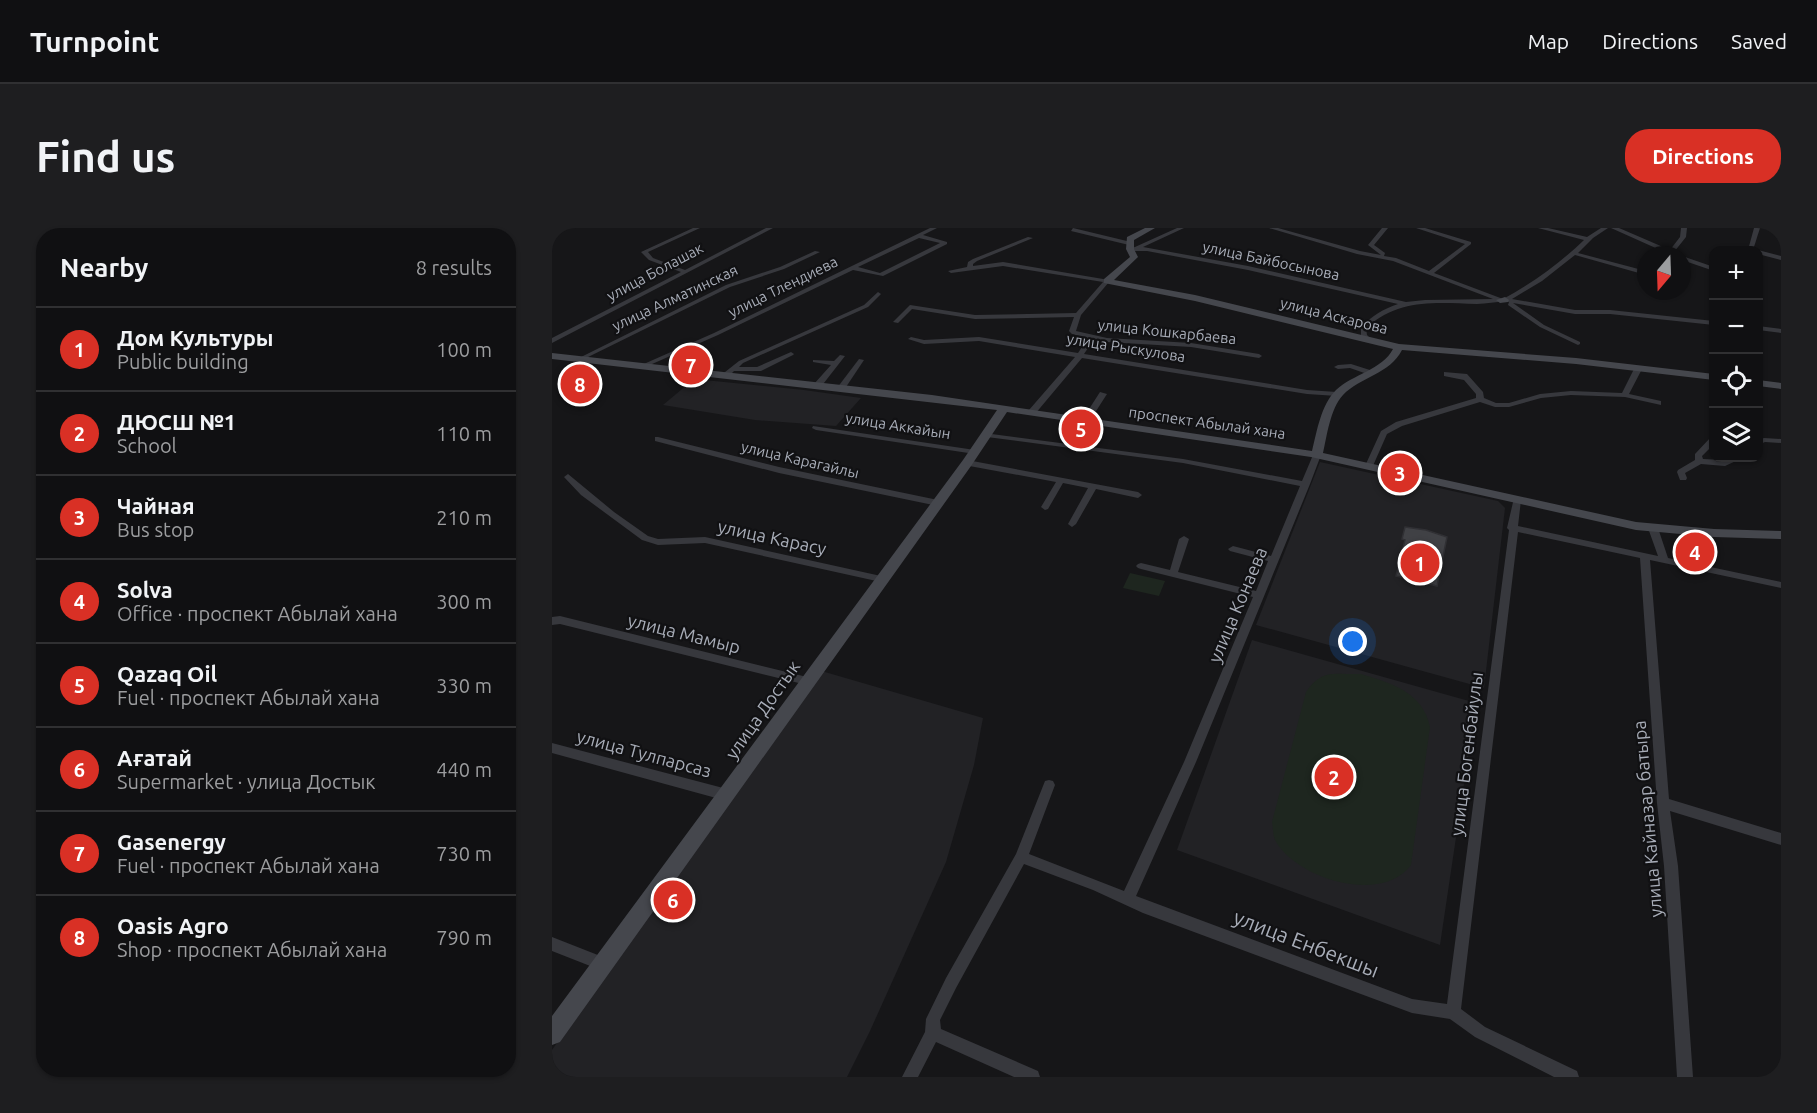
<!DOCTYPE html>
<html lang="en">
<head>
<meta charset="utf-8">
<style>
	body { margin:0; font-family:Ubuntu,sans-serif; background:#1e1e20; color:#f1f3f6 }
	.controls { position:absolute; right:18px; top:18px; display:grid; overflow:hidden; border-radius:12px; box-shadow:0 2px 4px #0004 }
	.controls button { width:54px; height:54px; display:grid; place-items:center; padding:0; border:0; border-bottom:2px solid #303032; background:#101012; color:#f1f3f6; font:30px sans-serif }
	.compass { position:absolute; left:1085px; top:18px; width:54px; height:54px; border-radius:50%; background:#101012; box-shadow:0 2px 4px #0004; rotate:199deg }
	.you { position:absolute; left:801px; top:414px; width:21px; height:21px; margin:-15px; border:4px solid #fff; border-radius:50%; background:#1a73e8; box-shadow:0 0 0 9px #1a73e833 }
	.badge { display:grid; place-items:center; width:39px; height:39px; border-radius:50%; background:#d93025; color:#fff; font-size:20px; font-weight:700 }
	.pin { position:absolute; translate:-50% -50%; border:3px solid #fff; box-shadow:0 2px 6px #0006 }
	.list { margin:0; padding:0; list-style:none }
	h2 { display:flex; justify-content:space-between; align-items:center; height:78px; margin:0; padding:0 24px; font-size:26px }
	h2 small { font-size:20px; font-weight:400; color:#9c9d9f }
	.list li { display:grid; grid-template-columns:39px 1fr auto; gap:18px; align-items:center; box-sizing:border-box; height:84px; padding:0 24px; border-top:2px solid #303032 }
	.list b { display:block; font-size:22px; white-space:nowrap }
	.list p { margin:0; font-size:20px; white-space:nowrap; color:#9c9d9f }
	.list em { font-size:20px; font-style:normal; color:#9c9d9f }
	.icon { flex:none; width:33px; height:33px; fill:none; stroke:currentColor; stroke-width:2; stroke-linecap:round; stroke-linejoin:round }
	.map { position:relative; flex:none; width:1229px; height:849px; overflow:hidden; border-radius:24px }
	header { display:flex; align-items:center; gap:36px; box-sizing:border-box; height:84px; padding:0 30px; background:#101012; border-bottom:2px solid #303032 }
	header strong { font-size:28px }
	nav { display:flex; gap:33px; margin-inline-start:auto; font-size:21px }
	.intro { display:flex; align-items:center; justify-content:space-between; box-sizing:border-box; height:144px; padding:0 36px }
	h1 { margin:0; font-size:42px }
	.button { padding:15px 27px; border-radius:24px; background:#d93025; color:#fff; font-size:21px; font-weight:700 }
	main { display:flex; gap:36px; padding:0 36px }
	aside { flex:1; background:#101012; border-radius:24px; box-shadow:0 2px 4px #0004 }
	.map>svg:first-child { display:block }
	.built { fill:#222225 }
	.green { fill:#1e261f }
	.building { fill:#404145; stroke:#303034; stroke-width:1.5 }
	.lines { fill:none; stroke-linecap:round; stroke-linejoin:round }
	.street { fill:#37383d; fill-rule:evenodd }
	.secondary { fill:#45474d; fill-rule:evenodd }
	.labels { text-anchor:middle; stroke-width:4.5; stroke-linejoin:round; paint-order:stroke }
	.far-street-label { font-size:15px; fill:#a8adb8; stroke:#111113 }
	.street-label { font-size:18px; fill:#a8adb8; stroke:#111113 }
	.near-street-label { font-size:21px; fill:#a8adb8; stroke:#111113 }
</style>
</head>
<body>
<header>
<strong>Turnpoint</strong>
<nav><a>Map</a><a>Directions</a><a>Saved</a></nav>
</header>
<div class="intro"><h1>Find us</h1><a class="button">Directions</a></div>
<main>
<aside>
<h2>Nearby<small>8 results</small></h2>
<ul class="list">
<li><span class="badge">1</span><div><b>Дом Культуры</b><p>Public building</p></div><em>100 m</em></li>
<li><span class="badge">2</span><div><b>ДЮСШ №1</b><p>School</p></div><em>110 m</em></li>
<li><span class="badge">3</span><div><b>Чайная</b><p>Bus stop</p></div><em>210 m</em></li>
<li><span class="badge">4</span><div><b>Solva</b><p>Office · проспект Абылай хана</p></div><em>300 m</em></li>
<li><span class="badge">5</span><div><b>Qazaq Oil</b><p>Fuel · проспект Абылай хана</p></div><em>330 m</em></li>
<li><span class="badge">6</span><div><b>Ағатай</b><p>Supermarket · улица Достык</p></div><em>440 m</em></li>
<li><span class="badge">7</span><div><b>Gasenergy</b><p>Fuel · проспект Абылай хана</p></div><em>730 m</em></li>
<li><span class="badge">8</span><div><b>Oasis Agro</b><p>Shop · проспект Абылай хана</p></div><em>790 m</em></li>
</ul>
</aside>
<div class="map">
<svg width="1229" height="849" viewBox="0 0 1229 849">
	<rect width="100%" height="100%" fill="#161618"/>
	<g class="built">
		<path d="M142 151 252 162 309 170 284 198 203 192 111 177Z"/>
		<path d="M768 234 946 273 953 280 932 460 704 397Z"/>
		<path d="M700 412 924 475 888 717 625 622Z"/>
		<path d="M266 442 431 490 422 537 394 634 318 803 295 849H0V822Z"/>
	</g>
	<g class="green">
		<path d="M578 345 613 353 607 368 571 360Z"/>
		<path d="M809 446C839 455 871 464 878 499L859 637C830 677 744 651 723 612 721 607 721 599 720 594L754 464C771 440 782 447 809 446Z"/>
	</g>
	<path class="building" d="M853 299 874 302 895 309 885 358 844 348 853 312 850 311Z"/>
	<g class="lines">
		<g class="street">
			<path d="M141 0H148L96 24 101 30 133 42 214 0H221L0 115V110L129 44 97 32 89 24Z"/>
			<path d="M378 0H385L371 7 395 14V16L331 48 301 42 166 107 91 140 85 139 162 105ZM367 10 388 15 328 45 306 39Z"/>
			<path d="M521 0 579 14 580 15 577 17 519 3Z"/>
			<path d="M625 0H632L591 19 696 38 854 74 873 72 941 71 841 33 805 26 717 0H726L808 23 829 27 816 17 830 0H836L822 17 833 25 832 28 844 30 877 43 913 16 864 0H873L919 14V16L882 45 951 71C981 55 1008 35 1032 12L986 0H996L1035 9 1049 0H1056L1041 10 1026 25 1094 43V47L1023 27 990 53 960 71 1023 82H1058L1162 93V97L1058 86H1023L961 75 992 97 1028 114V116L1026 117 988 99 956 77 957 74C947 73 936 76 925 76 883 75 848 70 814 100L815 107 818 110 815 112 809 108V99C820 88 831 81 846 76L696 42 595 23H582L579 25 575 21 583 19Z"/>
			<path d="M1059 0H1067L1118 22 1128 9 1129 0H1135L1134 9 1122 24 1127 27 1117 26Z"/>
			<path d="M1202 0H1208L1201 22H1196Z"/>
			<path d="M1221 0H1229V3L1222 1Z"/>
			<path d="M476 9 481 10 425 33 421 36V38L451 34 557 52V54L529 87 524 103 555 110 639 115 707 126 710 128 707 130 639 119 555 114 542 111 532 126 755 162 785 164 789 166 785 168 755 166 530 130 483 186H477V182L523 129 427 113 372 116 356 111 359 109 372 112 427 109 526 125 536 110 520 106 517 103 522 89 423 91 360 81 346 95 341 94 358 77 423 87 524 85 551 54 451 38 399 45 396 43 415 39 416 34 421 31Z"/>
			<path d="M1205 22H1206L1229 28V32L1206 26Z"/>
			<path d="M263 23 268 24 232 41 178 59 30 132 25 131 174 57 228 39Z"/>
			<path d="M1130 28 1162 39V43L1130 32Z"/>
			<path d="M326 64 329 66 316 79 191 135 187 139H205L239 124 242 126 241 127 209 143H182L175 150 168 148 187 133 312 77Z"/>
			<path d="M1206 98 1229 101V105L1206 102Z"/>
			<path d="M288 127 293 128 268 160H262V156L279 137 261 134V132L282 133Z"/>
			<path d="M307 131 312 132 292 162H286L285 160Z"/>
			<path d="M799 136 821 143 822 145 818 147 798 140 786 141 782 139 786 137Z"/>
			<path d="M1083 139 1090 141 1077 166 1109 173V177L1073 169 1019 167 989 170 957 179H943L928 174 850 198 835 206 820 240H814L813 238 829 203 844 194 924 170V166L912 152 892 148V144L915 146 931 164 932 170 944 175H957L988 166 1019 163 1070 165Z"/>
			<path d="M548 164 555 166 537 194H531L530 192Z"/>
			<path d="M261 198 423 222 427 224 423 226 264 202 260 200Z"/>
			<path d="M432 205 631 231 750 253 761 227 762 225H768L769 227 758 256 644 534 584 668 860 771 895 776 957 302 955 300 962 270 965 269 969 272 966 298 1106 328 1096 300 1101 297 1106 300 1116 330 1229 354V360L1098 332 1117 571 1229 605V617L1118 583 1126 638 1141 849H1125L1112 638 1105 575 1088 330 966 304 909 781 933 799 1025 843 1027 849H1002L923 809 898 791 860 785 591 685 541 662 472 636 404 760 388 792 389 801 486 843 488 849H462L384 814 366 849H350L373 804 374 791 394 750 464 626 493 553 497 552 501 553 503 557 477 626 572 663 632 534 701 369 589 341 586 340 584 338 586 336 589 335 618 342 627 311 632 308 637 311 626 344 704 363 716 333 678 323 676 321 681 318 719 328 748 258 631 235 435 209 431 207Z"/>
			<path d="M103 209H106L227 239 386 272 390 275 386 278 227 245 103 213Z"/>
			<path d="M1159 209H1162V216L1150 228 1151 231 1172 232 1178 230H1187L1186 232 1173 238 1149 236 1133 245 1135 250 1134 252H1128L1125 244 1126 242 1143 232V226Z"/>
			<path d="M1212 210 1229 211V215L1213 214 1206 217V212Z"/>
			<path d="M415 232 586 264 590 267 586 270 544 261 524 296 520 299 516 296 536 260 511 255 496 281 493 282 489 279 504 254 412 237V233Z"/>
			<path d="M16 246 62 284 96 308 106 311 153 309 329 348 334 351 329 354 153 315 106 317 90 312 29 267 12 249Z"/>
			<path d="M8 388 255 449 259 450 260 453 259 456 255 457 8 396 0 397V389Z"/>
			<path d="M0 515 175 561 179 563 181 567 179 571 175 573 0 525Z"/>
			<path d="M0 709 56 731 58 736 56 741 51 743 0 723Z"/>
		</g>
		<g class="secondary">
			<path d="M593 0H603L582 12V21L586 29 562 52 643 67 847 116 1024 130 1162 146V152L1024 136 850 122C838 146 808 149 791 167 778 181 775 208 771 225L1084 294 1162 301 1229 303V311L1162 309 1084 302 759 229 455 184 419 238 8 814 0 817V788L411 232 445 182 0 131V125L380 167 760 223C765 203 769 177 784 162 801 146 830 142 841 121L643 73 552 55V51L578 29 574 21 575 9Z"/>
			<path d="M953 69 957 72 956 74 948 75 944 72Z"/>
			<path d="M1206 152 1229 155V161L1206 158Z"/>
		</g>
	</g>
	<g class="labels">
		<g class="far-street-label">
			<text transform="translate(719 33) rotate(12)" y="5">улица Байбосынова</text>
			<text transform="translate(103 44) rotate(-28)" y="5">улица Болашак</text>
			<text transform="translate(231 59) rotate(-26)" y="5">улица Тлендиева</text>
			<text transform="translate(123 70) rotate(-25)" y="5">улица Алматинская</text>
			<text transform="translate(782 88) rotate(14)" y="5">улица Аскарова</text>
			<text transform="translate(615 104) rotate(6)" y="5">улица Кошкарбаева</text>
			<text transform="translate(574 120) rotate(9)" y="5">улица Рыскулова</text>
			<text transform="translate(655 195) rotate(8)" y="5">проспект Абылай хана</text>
			<text transform="translate(346 198) rotate(9)" y="5">улица Аккайын</text>
			<text transform="translate(248 232) rotate(13)" y="5">улица Карагайлы</text>
		</g>
		<g class="street-label">
			<text transform="translate(220 310) rotate(12)" y="6">улица Карасу</text>
			<text transform="translate(686 377) rotate(-67)" y="6">улица Конаева</text>
			<text transform="translate(132 406) rotate(14)" y="6">улица Мамыр</text>
			<text transform="translate(211 482) rotate(-55)" y="6">улица Достык</text>
			<text transform="translate(92 526) rotate(15)" y="6">улица Тулпарсаз</text>
			<text transform="translate(915 526) rotate(-83)" y="6">улица Богенбайулы</text>
			<text transform="translate(1096 591) rotate(-95)" y="6">улица Кайназар батыра</text>
		</g>
		<g class="near-street-label">
			<text transform="translate(754 716) rotate(21)" y="7">улица Енбекшы</text>
		</g>
	</g>
</svg>
<div class="controls">
<button>+</button>
<button>−</button>
<button><svg class="icon" aria-label="locate" viewBox="0 0 24 24"><circle cx="12" cy="12" r="6"/><path d="M12 2v4M12 18v4M2 12h4M18 12h4"/></svg></button>
<button><svg class="icon" aria-label="layers" viewBox="0 0 24 24"><path d="M12 4l9 5-9 5-9-5zM3 14l9 5 9-5"/></svg></button>
</div>
<svg class="compass" viewBox="-18 -18 36 36"><path d="M0-13l5 13h-10z" fill="#e53935"/><path d="M0 13l5-13h-10z" fill="#9c9d9f"/></svg>
<div class="you"></div>
<div class="pin badge" style="left:868px;top:335px">1</div>
<div class="pin badge" style="left:782px;top:549px">2</div>
<div class="pin badge" style="left:848px;top:245px">3</div>
<div class="pin badge" style="left:1143px;top:324px">4</div>
<div class="pin badge" style="left:529px;top:201px">5</div>
<div class="pin badge" style="left:121px;top:672px">6</div>
<div class="pin badge" style="left:139px;top:137px">7</div>
<div class="pin badge" style="left:28px;top:156px">8</div>
</div>
</main>
</body>
</html>
